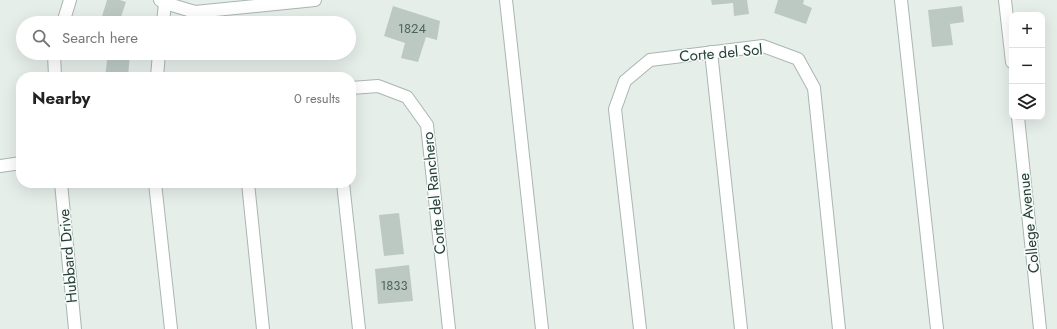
<!DOCTYPE html>
<html lang="en">
<head>
<meta charset="utf-8">
<style>
	body { margin:0; font-family:Jost,sans-serif; background:#f6f6f6; color:#222 }
	.controls { position:absolute; right:12px; top:12px; display:grid; overflow:hidden; border-radius:8px; box-shadow:0 4px 16px #0002 }
	.controls button { width:36px; height:36px; display:grid; place-items:center; padding:0; border:0; border-bottom:1px solid #e0e0e0; background:#fff; color:#222; font:20px sans-serif }
	.list { margin:0; padding:0; list-style:none }
	h2 { display:flex; justify-content:space-between; align-items:center; height:52px; margin:0; padding:0 16px; font-size:17px }
	h2 small { font-size:13px; font-weight:400; color:#767676 }
	.icon { flex:none; width:22px; height:22px; fill:none; stroke:currentColor; stroke-width:2; stroke-linecap:round; stroke-linejoin:round }
	.map { position:relative; flex:none; width:1057px; height:329px; overflow:hidden }
	.search { position:absolute; background:#fff; box-shadow:0 4px 16px #0002; left:16px; top:16px; width:340px; height:44px; display:flex; align-items:center; gap:10px; box-sizing:border-box; padding:0 14px; border-radius:22px; color:#767676; font-size:15px }
	.panel { position:absolute; background:#fff; box-shadow:0 4px 16px #0002; left:16px; top:72px; width:340px; height:116px; border-radius:16px }
	.map>svg:first-child { display:block }
	.building { fill:#bcc9c3 }
	.lines { fill:none; stroke-linecap:round; stroke-linejoin:round }
	.minor-casing { stroke:#a9b6b1; stroke-width:14 }
	.minor { stroke:#fff; stroke-width:12 }
	.labels { text-anchor:middle; stroke-width:3; stroke-linejoin:round; paint-order:stroke }
	.number-label { font-size:13px; fill:#4c625a }
	.street-label { font-size:15px; fill:#263f37; stroke:#f7fbf9 }
</style>
</head>
<body>
<div class="map">
<svg width="1057" height="329" viewBox="0 0 1057 329">
	<rect width="100%" height="100%" fill="#e6eeea"/>
	<g class="building">
		<path d="M107 0H120L126 2 119 23H100Z"/>
		<path d="M711 0H747L749 14 734 16 733 3 712 5Z"/>
		<path d="M778 0H804L803 4 812 8 806 24 774 13Z"/>
		<path d="M393 6 440 21 437 40 426 37 418 62 401 58 405 43 384 36Z"/>
		<path d="M962 6 964 22 950 24 953 45 932 47 928 10Z"/>
		<path d="M108 53H130L128 77H105Z"/>
		<path d="M399 213 404 254 384 256 379 215Z"/>
		<path d="M409 265 413 301 378 304 375 269Z"/>
	</g>
	<g class="lines">
		<g class="minor-casing">
			<g id="minor">
				<path d="M160 0 165 3 195 12 315 0"/>
				<path d="M506 0 542 329"/>
				<path d="M901 0 937 329"/>
				<path d="M1005 0 1012 62"/>
				<path d="M63 23 70 0"/>
				<path d="M163 23 165 3"/>
				<path d="M711 52 741 329"/>
				<path d="M54 53 55 77"/>
				<path d="M157 77 159 53"/>
				<path d="M351 88 378 86 407 97 427 125 449 329"/>
				<path d="M1018 117 1040 329"/>
				<path d="M0 166 21 163"/>
				<path d="M61 183 75 329"/>
				<path d="M155 183 171 329"/>
				<path d="M248 183 263 329"/>
				<path d="M343 183 359 329"/>
				<path d="M640 329 615 109 625 81 650 60 763 46 798 59 814 88 839 329"/>
			</g>
		</g>
		<use href="#minor" class="minor"/>
	</g>
	<g class="labels">
		<g class="number-label">
			<text x="412" y="33">1824</text>
			<text x="394" y="290">1833</text>
		</g>
		<g class="street-label">
			<text transform="translate(721 53) rotate(-5)" y="5">Corte del Sol</text>
			<text transform="translate(434 193) rotate(-96)" y="5">Corte del Ranchero</text>
			<text transform="translate(1029 223) rotate(-96)" y="5">College Avenue</text>
			<text transform="translate(68 256) rotate(-95)" y="5">Hubbard Drive</text>
		</g>
	</g>
</svg>
<div class="controls">
<button>+</button>
<button>−</button>
<button><svg class="icon" aria-label="layers" viewBox="0 0 24 24"><path d="M12 4l9 5-9 5-9-5zM3 14l9 5 9-5"/></svg></button>
</div>
<div class="search"><svg class="icon" aria-label="search" viewBox="0 0 24 24"><circle cx="10" cy="10" r="6"/><path d="M15 15l6 6"/></svg>Search here</div>
<section class="panel">
<h2>Nearby<small>0 results</small></h2>
<ul class="list">
</ul>
</section>
</div>
</body>
</html>
